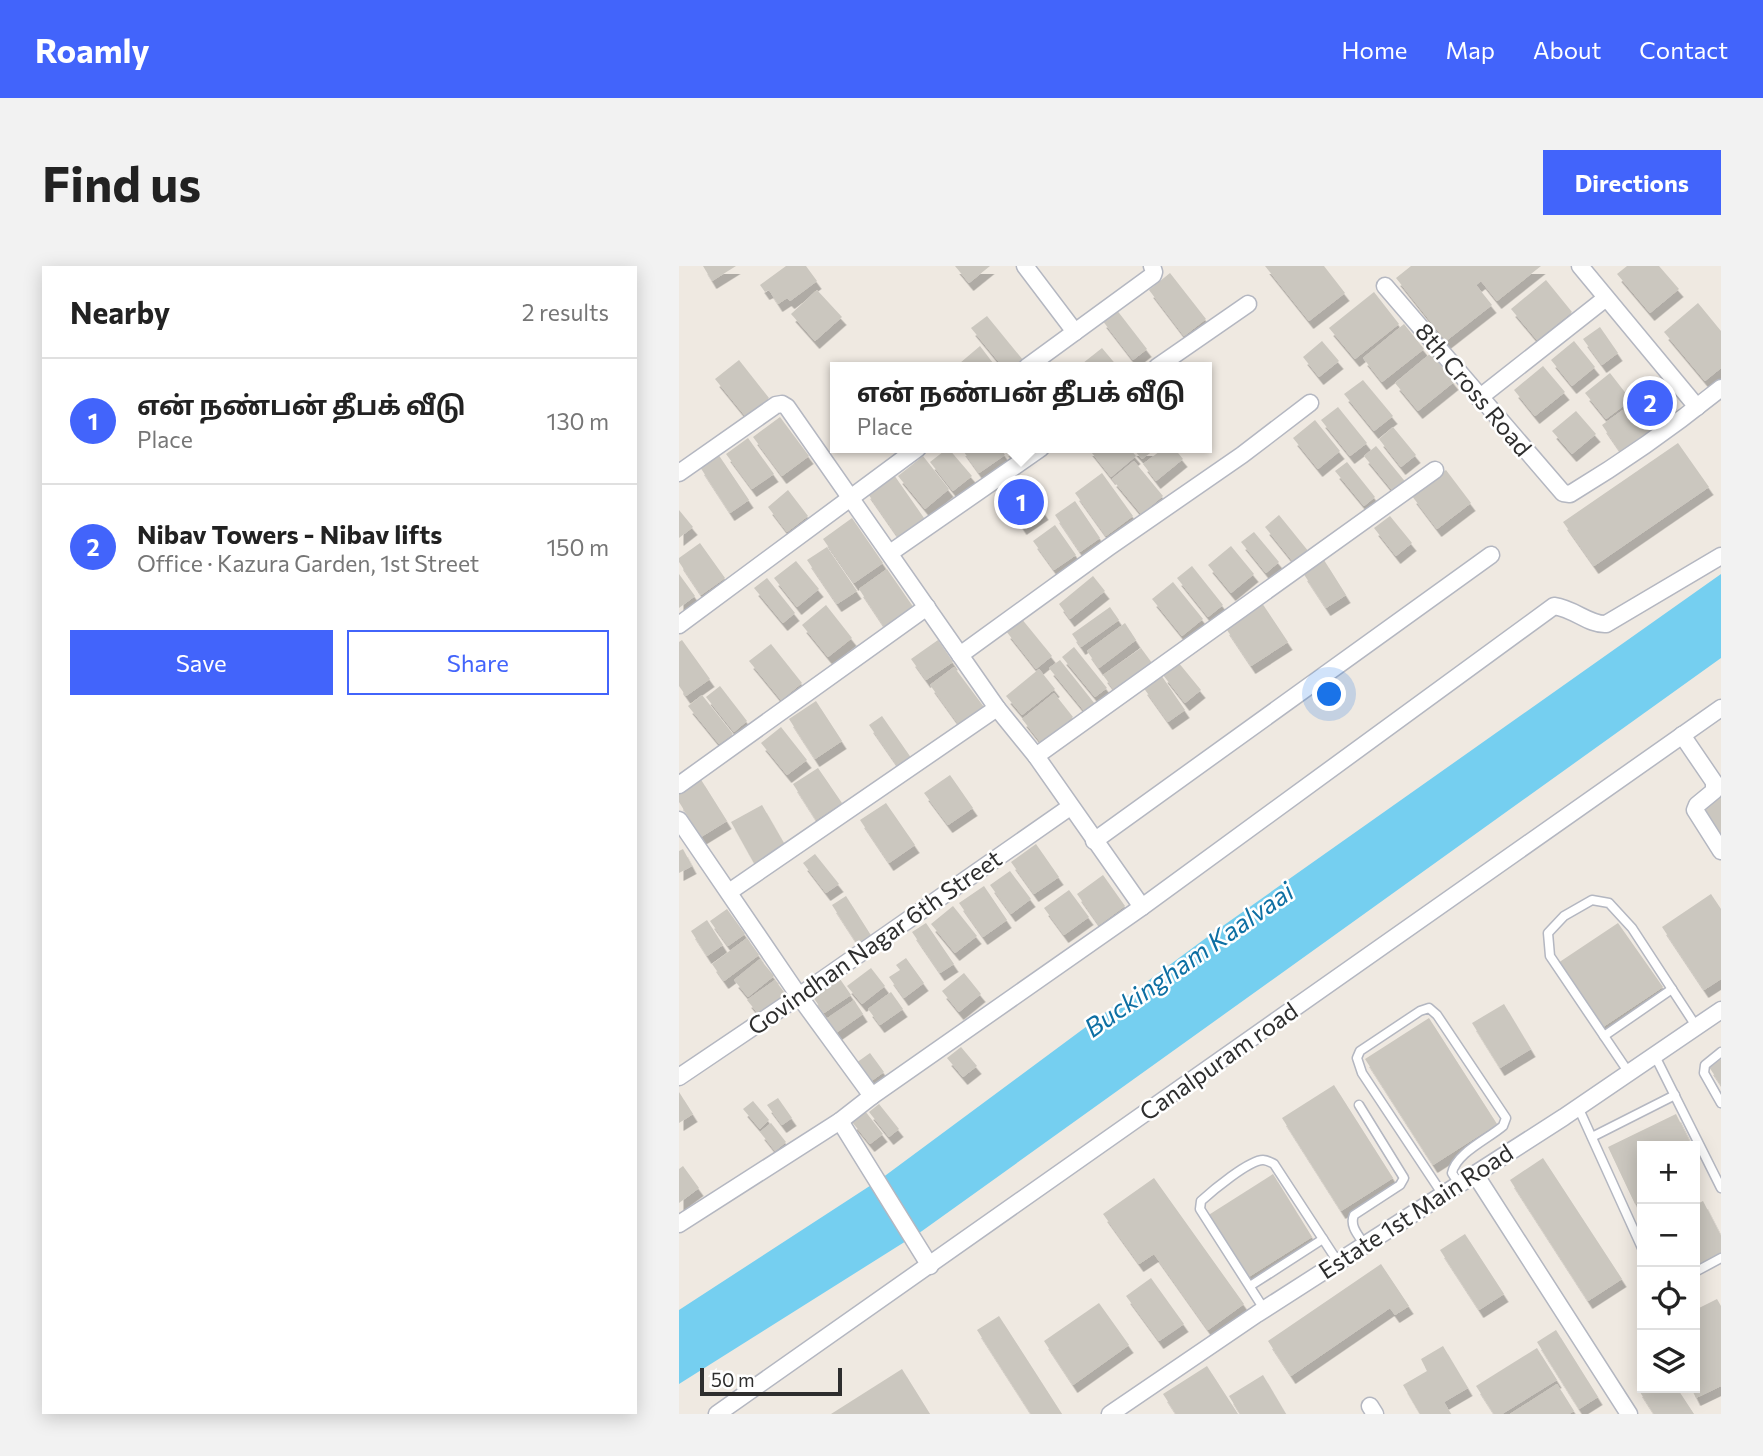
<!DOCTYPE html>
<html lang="en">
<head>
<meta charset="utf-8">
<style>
	body { margin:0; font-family:Commissioner,"Noto Sans Tamil",sans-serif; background:#f2f2f2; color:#222 }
	.controls { position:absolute; right:21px; bottom:21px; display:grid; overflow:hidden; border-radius:0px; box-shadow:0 4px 18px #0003 }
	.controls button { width:63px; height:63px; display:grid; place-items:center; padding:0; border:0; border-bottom:2px solid #e0e0e0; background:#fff; color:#222; font:35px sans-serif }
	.scale { position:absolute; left:21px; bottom:18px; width:142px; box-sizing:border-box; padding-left:7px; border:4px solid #2e2e2e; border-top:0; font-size:19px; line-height:24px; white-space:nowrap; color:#2e2e2e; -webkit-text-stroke:5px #fff; paint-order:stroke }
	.you { position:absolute; left:651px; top:429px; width:24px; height:24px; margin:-18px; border:5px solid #fff; border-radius:50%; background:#1a73e8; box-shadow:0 0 0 10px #1a73e833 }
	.badge { display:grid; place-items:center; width:46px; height:46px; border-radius:50%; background:#4264fb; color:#fff; font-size:23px; font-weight:700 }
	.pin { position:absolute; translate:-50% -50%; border:4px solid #fff; box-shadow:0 2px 7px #0006 }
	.popup { position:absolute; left:151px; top:96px; width:382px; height:91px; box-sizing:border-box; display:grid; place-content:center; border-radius:0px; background:#fff; filter:drop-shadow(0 2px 5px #0005); font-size:23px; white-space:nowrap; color:#767676 }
	.popup b { font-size:26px; color:#222 }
	.popup::after { content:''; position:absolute; left:50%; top:100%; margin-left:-14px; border:14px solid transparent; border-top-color:#fff }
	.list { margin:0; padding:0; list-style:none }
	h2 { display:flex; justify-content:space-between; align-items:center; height:91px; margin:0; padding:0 28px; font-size:30px }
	h2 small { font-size:23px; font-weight:400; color:#767676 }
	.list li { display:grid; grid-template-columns:46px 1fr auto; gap:21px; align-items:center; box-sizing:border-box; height:126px; padding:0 28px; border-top:2px solid #e0e0e0 }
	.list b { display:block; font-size:26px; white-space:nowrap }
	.list p { margin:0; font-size:23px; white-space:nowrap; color:#767676 }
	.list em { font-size:23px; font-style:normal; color:#767676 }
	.actions { display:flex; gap:14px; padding:21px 28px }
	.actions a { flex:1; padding:16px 0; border:2px solid #4264fb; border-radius:0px; text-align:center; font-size:24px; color:#4264fb }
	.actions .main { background:#4264fb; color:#fff }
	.icon { flex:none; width:38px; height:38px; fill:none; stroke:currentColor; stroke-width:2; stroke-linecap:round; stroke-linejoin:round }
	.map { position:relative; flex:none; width:1042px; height:1148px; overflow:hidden; border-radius:0px }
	header { display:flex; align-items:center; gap:42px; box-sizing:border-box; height:98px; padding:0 35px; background:#4264fb; color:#fff }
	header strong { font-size:33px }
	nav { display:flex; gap:38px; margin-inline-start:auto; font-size:24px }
	.intro { display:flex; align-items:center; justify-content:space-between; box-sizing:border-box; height:168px; padding:0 42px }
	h1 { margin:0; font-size:49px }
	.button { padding:18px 32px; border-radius:0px; background:#4264fb; color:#fff; font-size:24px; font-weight:700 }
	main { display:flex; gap:42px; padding:0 42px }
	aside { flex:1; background:#fff; border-radius:0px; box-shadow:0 4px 18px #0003 }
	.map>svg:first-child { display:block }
	.water { fill:#75cff0 }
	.building { fill:#cbc7bf; filter:url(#shadow) }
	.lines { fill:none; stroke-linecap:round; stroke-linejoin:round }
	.service-casing { stroke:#b4b7c1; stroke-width:11 }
	.minor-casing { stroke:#b4b7c1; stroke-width:19 }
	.service { stroke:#fff; stroke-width:8 }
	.minor { stroke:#fff; stroke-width:16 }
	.labels { text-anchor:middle; stroke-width:5; stroke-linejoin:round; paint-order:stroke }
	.street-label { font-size:24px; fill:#2e2e2e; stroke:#fff }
	.water-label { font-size:26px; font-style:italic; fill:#0d6fa3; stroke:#fff }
</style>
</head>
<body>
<header>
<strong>Roamly</strong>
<nav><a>Home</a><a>Map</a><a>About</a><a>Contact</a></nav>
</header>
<div class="intro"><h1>Find us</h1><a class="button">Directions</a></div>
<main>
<aside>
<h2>Nearby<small>2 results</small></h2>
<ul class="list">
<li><span class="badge">1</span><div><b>என் நண்பன் தீபக் வீடு</b><p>Place</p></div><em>130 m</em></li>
<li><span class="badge">2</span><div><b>Nibav Towers - Nibav lifts</b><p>Office · Kazura Garden, 1st Street</p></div><em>150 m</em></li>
</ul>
<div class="actions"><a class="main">Save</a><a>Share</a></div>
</aside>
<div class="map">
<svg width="1042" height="1148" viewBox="0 0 1042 1148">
	<defs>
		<filter id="shadow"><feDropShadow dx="4.5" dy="8" stdDeviation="0" flood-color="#0004"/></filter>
	</defs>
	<rect width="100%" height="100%" fill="#efe9e1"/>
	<path class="water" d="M1042 308V392L243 965 0 1118V1044L203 912 531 669Z"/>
	<g class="building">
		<path d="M24 0H57L33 15Z"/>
		<path d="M107 0H127L138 15 111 35 108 32 99 38 90 24 86 26 81 19Z"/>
		<path d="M276 0H311L290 17Z"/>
		<path d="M586 0H645L666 27 630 55Z"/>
		<path d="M732 0H862L818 35 802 15 797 19 813 39 767 75 717 12Z"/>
		<path d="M948 0H980L1000 23 971 47 938 8Z"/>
		<path d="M491 7 527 53 505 70 470 24Z"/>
		<path d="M867 14 893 46 858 74 832 43Z"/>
		<path d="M138 24 163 51 136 75 112 48Z"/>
		<path d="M695 26 720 58 676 93 650 62Z"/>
		<path d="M1019 37 1042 65V102L1026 115 985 66Z"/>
		<path d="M437 43 468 83 454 94 423 54Z"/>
		<path d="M308 50 344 94 335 101H324L292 62Z"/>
		<path d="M725 58 745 83 703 116 684 92Z"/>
		<path d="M921 61 939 87 923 99 904 73Z"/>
		<path d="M643 75 660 95 640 111 624 91Z"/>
		<path d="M895 75 916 101 893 120 872 94Z"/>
		<path d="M301 80 317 101H284L281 97Z"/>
		<path d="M423 82 439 101H399Z"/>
		<path d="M752 87 775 116 739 145 716 117Z"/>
		<path d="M60 94 90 132 67 151 36 113Z"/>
		<path d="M864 100 886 126 856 150 835 124Z"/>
		<path d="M931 107 952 134 927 153 906 127Z"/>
		<path d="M684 114 714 150 695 165 665 128Z"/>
		<path d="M969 126 992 157 945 191 923 159Z"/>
		<path d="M659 141 688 177 671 190 642 154Z"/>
		<path d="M897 145 917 168 893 188 873 165Z"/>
		<path d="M101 151 130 190 103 210 74 171Z"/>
		<path d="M636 154 661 185 639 203 614 172Z"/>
		<path d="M714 161 737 189 722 201 700 173Z"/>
		<path d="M69 172 95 208 73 223 47 188Z"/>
		<path d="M999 177 1030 221 915 300 884 256Z"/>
		<path d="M697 180 729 219 717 229 685 190Z"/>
		<path d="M269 182 293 210 274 225 251 196Z"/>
		<path d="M282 182H321L326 189 300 207Z"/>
		<path d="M325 182H350L333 193Z"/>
		<path d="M409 182H450L457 190 432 211Z"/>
		<path d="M453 182H478L463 193Z"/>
		<path d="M485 182H495L504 193 477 215 464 198Z"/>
		<path d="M39 188 70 234 51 247 21 201Z"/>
		<path d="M244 190 270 223 246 243 219 210Z"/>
		<path d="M455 195 484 230 462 248 433 213Z"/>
		<path d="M668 196 696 231 685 240 656 205Z"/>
		<path d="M767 204 792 237 758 263 733 230Z"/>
		<path d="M213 206 245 252 219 271 187 225Z"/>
		<path d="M423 207 454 250 427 270 396 227Z"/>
		<path d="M342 211 365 246 343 261 320 225Z"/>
		<path d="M109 224 129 250 108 266 89 241Z"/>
		<path d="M396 235 421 272 401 286 376 249Z"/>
		<path d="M0 244 14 261 0 272Z"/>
		<path d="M600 249 630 286 615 297 586 261Z"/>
		<path d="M711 250 733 277 717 290 695 262Z"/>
		<path d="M173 252 204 297 175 317 144 273Z"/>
		<path d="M376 259 397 289 375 304 354 275Z"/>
		<path d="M575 266 600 296 587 307 562 276Z"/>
		<path d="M21 277 46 312 22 329 0 296V292Z"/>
		<path d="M552 280 575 308 552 327 529 299Z"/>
		<path d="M148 281 178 325 158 338 128 294Z"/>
		<path d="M645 294 667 329 647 342 624 307Z"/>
		<path d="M117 295 140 323 118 341 95 312Z"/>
		<path d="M513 300 544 339 529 351 498 312Z"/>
		<path d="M208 303 237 345 208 365 180 323Z"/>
		<path d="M0 308 16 330 0 342Z"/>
		<path d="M414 310 426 325 391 353 380 338Z"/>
		<path d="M88 312 116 347 104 357 75 322Z"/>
		<path d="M494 316 524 353 503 370 473 333Z"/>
		<path d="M583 337 609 376 572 400 546 361Z"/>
		<path d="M147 339 173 372 149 391 123 359Z"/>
		<path d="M431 341 440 354 402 381 393 368Z"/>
		<path d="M342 352 373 390 357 403 327 365Z"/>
		<path d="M446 357 457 374 420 402 408 385Z"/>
		<path d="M3 374 31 413 7 430 0 420V376Z"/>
		<path d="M259 374 274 396 247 414 232 393Z"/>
		<path d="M92 378 123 417 102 434 70 395Z"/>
		<path d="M395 381 428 422 416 431 383 391Z"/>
		<path d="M462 382 473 397 435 424 424 409Z"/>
		<path d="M381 394 416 438 406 446 370 402Z"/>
		<path d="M499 396 522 424 506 437 484 409Z"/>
		<path d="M275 401 305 441 280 459 251 419Z"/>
		<path d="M360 403 376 423 343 449 327 430Z"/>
		<path d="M482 409 506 444 489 456 464 421Z"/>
		<path d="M41 420 68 455 55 466 27 431Z"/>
		<path d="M375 427 394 451 362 477 343 453Z"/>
		<path d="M23 429 54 468 40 478 9 440Z"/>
		<path d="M137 435 163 475 136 493 110 453Z"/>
		<path d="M203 450 235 496 222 505 190 459Z"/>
		<path d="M102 461 128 494 108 509 82 477Z"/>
		<path d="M139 502 163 537 137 554 114 518Z"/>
		<path d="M271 509 294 542 269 559 245 527Z"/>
		<path d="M21 512 48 555 22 571 0 536V525Z"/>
		<path d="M1042 525V576L1019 539Z"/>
		<path d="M207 537 236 579 210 597 181 554Z"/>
		<path d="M83 539 106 579 75 597 52 556Z"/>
		<path d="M357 578 380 611 355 628 332 596Z"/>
		<path d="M4 583 13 600 0 607V585Z"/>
		<path d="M136 588 160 618 147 627 124 597Z"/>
		<path d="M331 605 352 633 332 648 311 619Z"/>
		<path d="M424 609 446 640 420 659 398 628Z"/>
		<path d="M305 620 328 654 304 671 280 637Z"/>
		<path d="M390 624 410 651 385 669 365 642Z"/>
		<path d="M1032 628 1042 643V713L1025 724 983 661Z"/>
		<path d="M167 630 193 671 179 679 153 639Z"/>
		<path d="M274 640 298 670 276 687 252 658Z"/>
		<path d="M48 643 66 668 49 680 31 655Z"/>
		<path d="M28 654 44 679 28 690 12 665Z"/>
		<path d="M247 657 275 698 261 707 233 666Z"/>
		<path d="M939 657 984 721 924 761 879 697Z"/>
		<path d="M68 672 80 689 45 715 33 698Z"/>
		<path d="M227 692 245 717 225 732 210 711 221 704 217 699Z"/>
		<path d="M81 693 95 710 69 731 55 714Z"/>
		<path d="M192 702 206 720 183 738 168 720Z"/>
		<path d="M285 707 302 728 280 746 263 725Z"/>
		<path d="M161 713 172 729 145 747 134 731Z"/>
		<path d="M96 714 111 734 84 754 68 734Z"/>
		<path d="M212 726 224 743 201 759 189 743Z"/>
		<path d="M175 734 184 748 157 767 147 753Z"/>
		<path d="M825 738 852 783 821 802 793 757Z"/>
		<path d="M750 752 818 858 754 899 686 793Z"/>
		<path d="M282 781 298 800 284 811 268 792Z"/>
		<path d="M191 787 205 806 191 816 177 797Z"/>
		<path d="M1042 793V819L1030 801Z"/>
		<path d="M655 819 714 912 662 945 603 852Z"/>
		<path d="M0 826 14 848 0 857Z"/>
		<path d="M99 832 113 852 103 859 88 839Z"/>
		<path d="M74 835 90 854 81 863 64 843Z"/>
		<path d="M200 838 220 863 210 871 190 846Z"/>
		<path d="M186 845 204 868 191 878 173 856Z"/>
		<path d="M997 848 1013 880H963V935L956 938 929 881Z"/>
		<path d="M92 857 107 876 96 885 81 866Z"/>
		<path d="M864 892 943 1013 909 1035 831 914Z"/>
		<path d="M4 900 20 922 0 937V903Z"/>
		<path d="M594 908 633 971 568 1012 528 950Z"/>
		<path d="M475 912 565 1038 529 1064 475 988 460 998 424 948Z"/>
		<path d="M1024 935 1042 970V987L1016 1000V939Z"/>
		<path d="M786 968 825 1028 800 1044 761 984Z"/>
		<path d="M702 998 730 1040 716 1049 711 1042 612 1110 589 1075Z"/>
		<path d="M472 1012 505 1058 480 1075 447 1030Z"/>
		<path d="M1038 1033 1042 1040V1120L1017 1132 1012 1122H1016V1044Z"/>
		<path d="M420 1037 450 1079 394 1119 365 1075Z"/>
		<path d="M320 1050 383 1148H352L298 1064Z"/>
		<path d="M877 1064 919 1131 900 1143 858 1076Z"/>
		<path d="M764 1080 789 1122 765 1136 772 1148H741L724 1119 748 1105 742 1093Z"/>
		<path d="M858 1082 878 1114 823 1148H815L797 1120Z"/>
		<path d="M528 1100 559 1148H497L484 1128Z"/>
		<path d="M223 1103 251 1148H152Z"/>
		<path d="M584 1109 607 1148H561L550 1130Z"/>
		<path d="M878 1118 895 1145 890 1148H831Z"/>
		<path d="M963 1120V1122H998L1015 1148H975L959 1123Z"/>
	</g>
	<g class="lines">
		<g class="service-casing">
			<g id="service">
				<path d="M925 770 993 723"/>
				<path d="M1042 786 1026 799 1025 807 1042 837"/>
				<path d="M976 790 1042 922"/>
				<path d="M950 807 871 690 869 667 885 650 913 634 930 637 953 662 1017 760"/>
				<path d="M680 839 725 912 721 919 675 949C670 960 680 970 686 979"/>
				<path d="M899 841 963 982"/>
				<path d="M913 871 996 829"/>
				<path d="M764 929 683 807 678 792 681 785 741 745 750 742 758 749 827 852 824 860C809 873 777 887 773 907L780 918"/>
				<path d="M1016 1006 1042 992"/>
				<path d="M571 1020 644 973"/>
				<path d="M585 1043 521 943 522 935C533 925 570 894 584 894 588 894 591 896 595 898L659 996"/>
			</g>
		</g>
		<g class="minor-casing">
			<g id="minor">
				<path d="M346 0 396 66"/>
				<path d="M901 0 1018 141"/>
				<path d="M706 20 884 227 891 228C944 196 994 161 1042 122"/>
				<path d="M348 101 474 9 475 6 473 0"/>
				<path d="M478 101 569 38"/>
				<path d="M800 132 927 32"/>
				<path d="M0 207 97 139 103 138 108 141 318 442 357 490 463 641"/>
				<path d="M211 287 362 182"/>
				<path d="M0 359 239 182"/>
				<path d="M281 389 430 281 563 189 631 137"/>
				<path d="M1003 469 1035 516V525L1018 539 1016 544 1042 585"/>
				<path d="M357 490 756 204"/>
				<path d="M0 519 248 341"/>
				<path d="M0 554 120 730 193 830"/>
				<path d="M415 575 812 289"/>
				<path d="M50 626 318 442"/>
				<path d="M0 811 120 730 391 541"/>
				<path d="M161 855 251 1000"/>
				<path d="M796 908 950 1148"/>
				<path d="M0 958 161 855 193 830 463 641 875 340C896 343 910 359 927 358L1042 290"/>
				<path d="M691 1140 696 1148"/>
				<path d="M38 1148 1042 442"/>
				<path d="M431 1148 578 1048 885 851 1042 744"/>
			</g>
		</g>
		<use href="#service" class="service"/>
		<use href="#minor" class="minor"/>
	</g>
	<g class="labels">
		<g class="street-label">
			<text transform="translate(794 124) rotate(50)" y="8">8th Cross Road</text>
			<text transform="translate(196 677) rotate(-35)" y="8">Govindhan Nagar 6th Street</text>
			<text transform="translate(540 796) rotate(-35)" y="8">Canalpuram road</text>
			<text transform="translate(737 946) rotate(-33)" y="8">Estate 1st Main Road</text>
		</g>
		<g class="water-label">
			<text transform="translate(510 694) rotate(-35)" y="9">Buckingham Kaalvaai</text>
		</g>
	</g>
</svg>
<div class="controls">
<button>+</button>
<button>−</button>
<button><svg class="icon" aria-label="locate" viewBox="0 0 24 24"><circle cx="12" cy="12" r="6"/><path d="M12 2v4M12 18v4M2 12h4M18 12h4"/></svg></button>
<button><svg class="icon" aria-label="layers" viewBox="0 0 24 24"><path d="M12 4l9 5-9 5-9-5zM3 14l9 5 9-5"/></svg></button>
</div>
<div class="scale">50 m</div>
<div class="you"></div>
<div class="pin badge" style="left:342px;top:236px">1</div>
<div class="popup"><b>என் நண்பன் தீபக் வீடு</b>Place</div>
<div class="pin badge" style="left:971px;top:137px">2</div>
</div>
</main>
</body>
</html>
